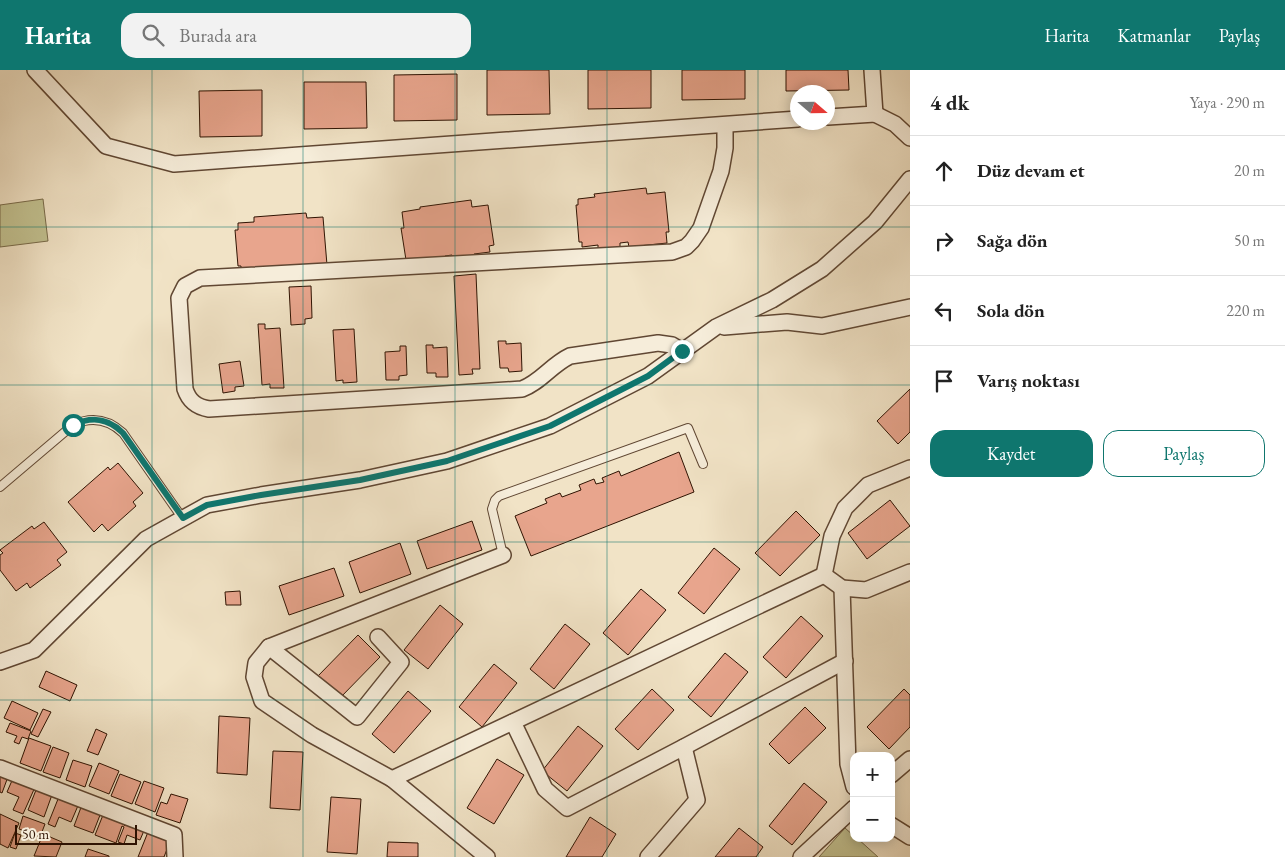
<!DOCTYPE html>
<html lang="tr">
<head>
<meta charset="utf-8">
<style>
	body { margin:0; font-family:"EB Garamond",serif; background:#f2f2f2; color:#222 }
	.controls { position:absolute; right:15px; bottom:15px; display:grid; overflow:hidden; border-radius:10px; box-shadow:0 2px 12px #0003 }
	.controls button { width:45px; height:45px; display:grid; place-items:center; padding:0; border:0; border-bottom:1px solid #e0e0e0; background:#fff; color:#222; font:25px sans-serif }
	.compass { position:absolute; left:790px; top:15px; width:45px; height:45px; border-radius:50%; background:#fff; box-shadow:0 2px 12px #0003; rotate:110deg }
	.scale { position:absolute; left:15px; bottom:12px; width:122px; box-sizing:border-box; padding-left:5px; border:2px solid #2f1302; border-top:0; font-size:14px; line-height:18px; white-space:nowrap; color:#2f1302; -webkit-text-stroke:4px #f6edda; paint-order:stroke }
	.stop { position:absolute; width:15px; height:15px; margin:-11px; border:4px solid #0f766e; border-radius:50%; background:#fff }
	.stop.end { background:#0f766e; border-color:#fff; box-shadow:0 1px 5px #0008 }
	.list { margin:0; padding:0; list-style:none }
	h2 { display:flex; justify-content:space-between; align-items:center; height:65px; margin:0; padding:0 20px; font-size:21px }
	h2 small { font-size:16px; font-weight:400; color:#767676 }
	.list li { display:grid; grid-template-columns:32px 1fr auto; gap:15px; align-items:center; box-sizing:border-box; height:70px; padding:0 20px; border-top:1px solid #e0e0e0 }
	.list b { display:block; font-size:19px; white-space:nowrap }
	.list em { font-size:16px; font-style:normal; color:#767676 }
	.actions { display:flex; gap:10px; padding:15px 20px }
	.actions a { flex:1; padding:11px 0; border:1px solid #0f766e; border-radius:15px; text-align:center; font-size:18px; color:#0f766e }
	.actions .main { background:#0f766e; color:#fff }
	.icon { flex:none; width:28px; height:28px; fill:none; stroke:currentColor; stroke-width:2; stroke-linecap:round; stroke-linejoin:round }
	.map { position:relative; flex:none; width:910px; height:787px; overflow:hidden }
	header { display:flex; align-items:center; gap:30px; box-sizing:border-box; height:70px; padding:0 25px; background:#0f766e; color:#fff }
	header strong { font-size:24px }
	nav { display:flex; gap:28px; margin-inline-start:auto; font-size:18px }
	.search { width:350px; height:45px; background:#f2f2f2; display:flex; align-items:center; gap:12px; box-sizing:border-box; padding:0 18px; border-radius:15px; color:#767676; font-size:19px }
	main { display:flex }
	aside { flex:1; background:#fff }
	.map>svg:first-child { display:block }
	.green { fill:#c2c190; stroke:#786a49 }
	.building { fill:#e8a58d; stroke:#2f1302 }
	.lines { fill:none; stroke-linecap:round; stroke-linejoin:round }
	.service-casing { stroke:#604733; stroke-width:10 }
	.minor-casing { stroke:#604733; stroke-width:18 }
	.service { stroke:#f6edda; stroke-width:8 }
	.minor { stroke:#f6edda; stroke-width:15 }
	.route { stroke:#0f766e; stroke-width:6 }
	.grid { fill:none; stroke:#0f766e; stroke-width:1; stroke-opacity:0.55 }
</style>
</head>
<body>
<header>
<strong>Harita</strong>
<div class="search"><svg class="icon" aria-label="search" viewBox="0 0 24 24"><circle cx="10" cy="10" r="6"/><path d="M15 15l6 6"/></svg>Burada ara</div>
<nav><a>Harita</a><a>Katmanlar</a><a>Paylaş</a></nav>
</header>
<main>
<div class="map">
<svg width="910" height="787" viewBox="0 0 910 787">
	<rect width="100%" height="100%" fill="#f1e3c6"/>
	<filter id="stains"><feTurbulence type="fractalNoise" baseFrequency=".004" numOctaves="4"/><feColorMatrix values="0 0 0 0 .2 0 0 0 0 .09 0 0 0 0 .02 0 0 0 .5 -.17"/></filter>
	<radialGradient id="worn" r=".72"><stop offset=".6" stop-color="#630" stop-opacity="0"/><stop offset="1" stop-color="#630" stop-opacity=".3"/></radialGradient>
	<g class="green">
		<path d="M43 129 48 171 0 177V135Z"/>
		<path d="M845 758 854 766V768H857L878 787H819Z"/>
	</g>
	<g class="building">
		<path d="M487 0H549L550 44 487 45Z"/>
		<path d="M588 0H651V38L588 39Z"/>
		<path d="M682 0H745V29L682 30Z"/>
		<path d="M786 0H848L849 20 786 21Z"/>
		<path d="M457 4V50L394 51V5Z"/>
		<path d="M304 12H366L367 58 304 59Z"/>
		<path d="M262 20V66L200 67 199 21Z"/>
		<path d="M646 118 647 124 665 122 669 162H666L667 173 629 177 628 172 620 173V178L598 180V175L582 177V172H579L576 135H578V129L595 127 594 124Z"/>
		<path d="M471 130 472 137 488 135 494 175 489 176 490 182 474 184 475 189 453 192 452 185 445 186V191L406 190 401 158H404L402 142 420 139V137Z"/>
		<path d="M306 143 307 148 323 147 327 195 241 200V196H238L235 160H238V153L254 152V147Z"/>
		<path d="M476 204 480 299H472L473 304 459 305 454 206Z"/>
		<path d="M311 216 312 248 305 249V254L291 255 289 217Z"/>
		<path d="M258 254H265V259L280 258 284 318H270V314L262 315Z"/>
		<path d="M354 259 357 312 343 313V310L336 311 333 260Z"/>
		<path d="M498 271H506V274L521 273 522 301 509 302 508 298H500Z"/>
		<path d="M426 275H433V278L447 277 448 307H436V303H427Z"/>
		<path d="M400 276H406L407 305 399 306V310H386L385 282 400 281Z"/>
		<path d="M240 291 244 316 235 317V321L223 323 219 294Z"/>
		<path d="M910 319V362L898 374 877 351Z"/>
		<path d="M679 382 694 422 531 486 515 446 547 433 545 429 560 423 562 427 581 420 579 415 594 409 596 414 604 412 602 408 619 401 621 406Z"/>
		<path d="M118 393 143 423 133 432 136 436 108 461 102 454 94 462 68 432 108 397 110 400Z"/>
		<path d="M890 430 910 456 867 489 848 463Z"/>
		<path d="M796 441 820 465 780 506 755 483Z"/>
		<path d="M472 451 482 480 427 499 417 471Z"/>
		<path d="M44 452 67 482 57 490 61 495 30 518 27 513 16 521 0 500V485L3 483 0 480 32 456 34 459Z"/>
		<path d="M400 473 411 504 360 523 349 492Z"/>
		<path d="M714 478 740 499 704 544 678 523Z"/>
		<path d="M334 498 344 526 289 545 279 516Z"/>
		<path d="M641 519 666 540 628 585 603 563Z"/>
		<path d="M240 521 241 535H226L225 522Z"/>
		<path d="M440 535 463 554 428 599 404 580Z"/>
		<path d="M801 546 823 566 786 608 763 587Z"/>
		<path d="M565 554 590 574 554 619 530 599Z"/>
		<path d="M358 565 380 587 339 629 317 607Z"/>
		<path d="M725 583 748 602 711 647 688 627Z"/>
		<path d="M494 594 517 613 482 657 459 637Z"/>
		<path d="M46 601 77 615 70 631 39 617Z"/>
		<path d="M652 619 674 640 638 680 615 659Z"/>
		<path d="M904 619 910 625V657L889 679 867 657Z"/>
		<path d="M408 621 431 641 394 683 372 664Z"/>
		<path d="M12 631 38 643 30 660 4 648Z"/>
		<path d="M805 637 826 658 789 694 769 674Z"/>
		<path d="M43 639 51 642 38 667 31 664Z"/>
		<path d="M219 646 250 648 247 705 217 703Z"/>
		<path d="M10 653 31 661 28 669 22 667 19 674 14 672 17 666 6 662Z"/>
		<path d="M578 656 603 676 567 721 542 701Z"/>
		<path d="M96 659 107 664 98 685 87 681Z"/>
		<path d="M29 668 51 676 41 701 20 693Z"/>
		<path d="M53 677 69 683 60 708 43 702Z"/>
		<path d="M273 681 303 682 300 740 270 738Z"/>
		<path d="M497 689 524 705 494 754 467 738Z"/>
		<path d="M73 690 92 696 85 717 66 710Z"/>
		<path d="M99 693 119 701 109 724 89 716Z"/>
		<path d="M0 700 9 704 2 723 0 722Z"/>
		<path d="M120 704 141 712 132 734 111 726Z"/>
		<path d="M14 706 36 715 23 744 13 740 19 727 7 722Z"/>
		<path d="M144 711 164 718 155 742 135 734Z"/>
		<path d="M804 713 827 732 792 775 769 756Z"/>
		<path d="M38 715 53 722 44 747 28 740Z"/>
		<path d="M60 724 80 731 71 752 59 747 55 757 48 754Z"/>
		<path d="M171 724 188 729 180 753 156 745 161 732 167 734Z"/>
		<path d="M331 727 361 729 357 784 327 782Z"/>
		<path d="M83 732 102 740 93 763 74 756Z"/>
		<path d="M105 740 126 748 124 755 125 756 128 749 146 756 140 770 127 765 124 774 118 772 124 757 122 756 116 773 95 765Z"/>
		<path d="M0 744 19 753 8 778 0 774Z"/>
		<path d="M23 746 45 754 40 767 19 759Z"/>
		<path d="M590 747 616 764 602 787H566Z"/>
		<path d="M150 757 172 766 164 787H138Z"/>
		<path d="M739 758 763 777 756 787H715Z"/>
		<path d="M15 763 21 765 16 779 10 777Z"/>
		<path d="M43 764 62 772 56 787 34 786Z"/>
		<path d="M388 772 418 773V787H387Z"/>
		<path d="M88 779 109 786V787H85Z"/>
	</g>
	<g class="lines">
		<g class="service-casing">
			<g id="service">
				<path d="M0 417 73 355C92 346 108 349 123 363L183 449"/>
				<path d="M503 485 492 439 495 430 499 426 688 358 703 394"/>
			</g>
		</g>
		<g class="minor-casing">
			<g id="minor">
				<path d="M35 0 106 76 174 94 798 49"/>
				<path d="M875 44 895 54 910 68"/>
				<path d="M828 47 875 44 872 0"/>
				<path d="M724 257 787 252 822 256 910 237"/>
				<path d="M682 281 672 275 658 273 570 286C551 295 541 312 522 319L209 339C196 337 189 331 185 319L179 228 185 216 200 208 672 182 686 177 692 171 701 158 721 101 725 78V55"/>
				<path d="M910 398 868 415 845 438 832 466 824 505 842 518 866 520 910 502"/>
				<path d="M842 518 848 694 854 717"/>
				<path d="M269 577 357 647 401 592 378 567"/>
				<path d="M0 592 34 580 146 469 207 435 261 425 360 410 447 391 550 356 648 306 716 257 772 230 822 199 875 152 910 109"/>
				<path d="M513 652 545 719 567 738 684 677 845 591"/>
				<path d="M0 698 174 765 175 787"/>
				<path d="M891 705 910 689"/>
				<path d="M392 709 312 665 262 631 254 607 256 593 269 577 503 485"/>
				<path d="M891 755 910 767"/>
				<path d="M487 787 392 709 824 505"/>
				<path d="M648 787 697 730 684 677"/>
				<path d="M801 787 854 738"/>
			</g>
		</g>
		<use href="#service" class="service"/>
		<use href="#minor" class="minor"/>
	</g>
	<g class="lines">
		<path class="route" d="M73 355C92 346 108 348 123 363L183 448 207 435 261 425 360 410 447 391 550 356 648 306 682 281"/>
	</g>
	<path class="grid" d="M152 0V787M303 0V787M455 0V787M607 0V787M758 0V787M0 157H910M0 315H910M0 472H910M0 630H910"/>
	<rect width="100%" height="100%" filter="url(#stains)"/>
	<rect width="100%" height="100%" fill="url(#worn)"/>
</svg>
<div class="controls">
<button>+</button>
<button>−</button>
</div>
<svg class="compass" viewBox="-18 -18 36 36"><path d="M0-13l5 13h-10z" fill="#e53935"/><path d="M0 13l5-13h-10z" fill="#767676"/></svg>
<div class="scale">50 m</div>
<div class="stop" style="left:73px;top:355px"></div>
<div class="stop end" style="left:682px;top:281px"></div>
</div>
<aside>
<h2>4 dk<small>Yaya · 290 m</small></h2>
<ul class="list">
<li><svg class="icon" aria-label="ahead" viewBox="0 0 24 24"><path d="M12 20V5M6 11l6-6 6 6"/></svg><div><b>Düz devam et</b></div><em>20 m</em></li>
<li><svg class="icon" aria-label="right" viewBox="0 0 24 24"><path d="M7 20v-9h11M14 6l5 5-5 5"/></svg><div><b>Sağa dön</b></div><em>50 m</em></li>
<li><svg class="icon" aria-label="left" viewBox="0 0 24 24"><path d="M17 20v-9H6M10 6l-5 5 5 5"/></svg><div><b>Sola dön</b></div><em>220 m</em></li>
<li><svg class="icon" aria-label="arrive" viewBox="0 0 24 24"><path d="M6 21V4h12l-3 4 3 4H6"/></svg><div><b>Varış noktası</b></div></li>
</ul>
<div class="actions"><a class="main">Kaydet</a><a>Paylaş</a></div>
</aside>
</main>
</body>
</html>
